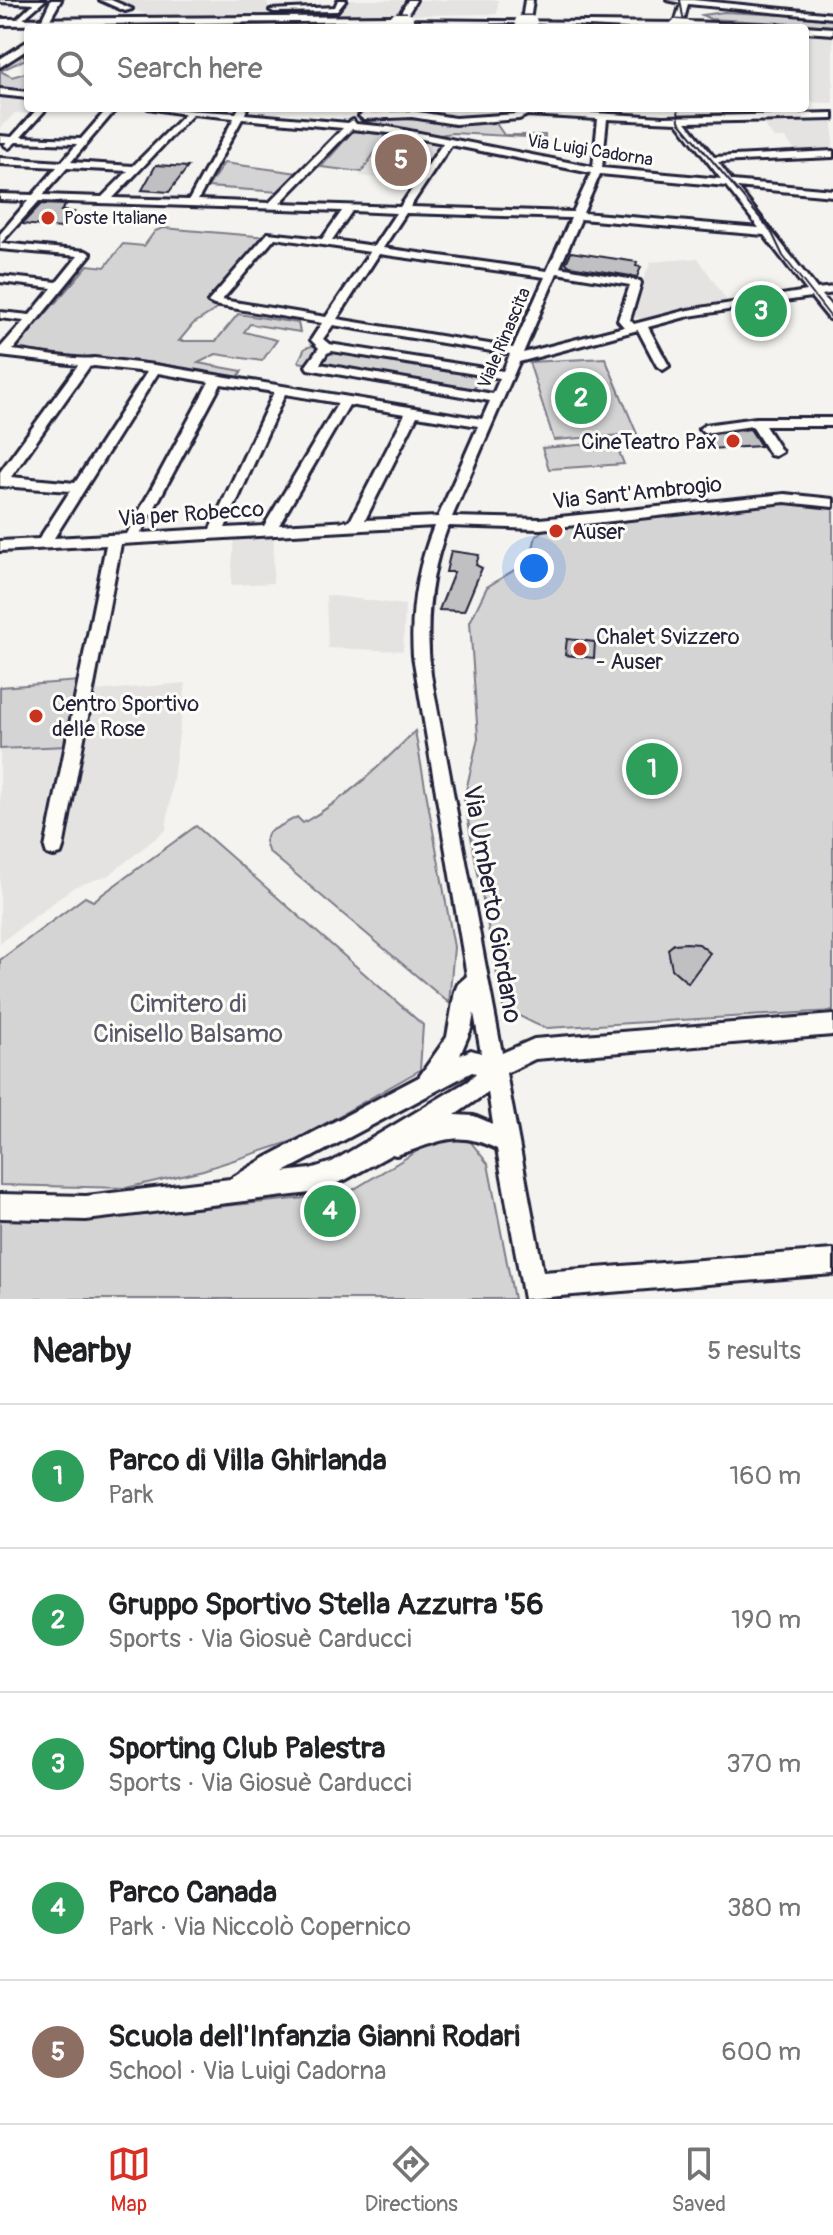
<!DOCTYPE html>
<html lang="en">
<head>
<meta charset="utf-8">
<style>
	body { margin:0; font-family:Pangolin,sans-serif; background:#f2f2f2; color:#202124 }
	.you { position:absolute; left:534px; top:568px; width:28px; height:28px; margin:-20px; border:6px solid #fff; border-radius:50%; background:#1a73e8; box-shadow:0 0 0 12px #1a73e833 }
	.badge { display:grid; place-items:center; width:52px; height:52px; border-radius:50%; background:#d93025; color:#fff; font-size:26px; font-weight:700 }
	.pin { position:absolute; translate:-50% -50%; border:4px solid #fff; box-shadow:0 2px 8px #0006 }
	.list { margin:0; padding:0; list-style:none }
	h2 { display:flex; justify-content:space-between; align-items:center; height:104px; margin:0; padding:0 32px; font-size:34px }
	h2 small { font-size:26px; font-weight:400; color:#757577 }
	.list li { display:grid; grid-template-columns:52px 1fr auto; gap:24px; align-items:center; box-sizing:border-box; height:144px; padding:0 32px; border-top:2px solid #e0e0e0 }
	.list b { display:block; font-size:30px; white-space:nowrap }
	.list p { margin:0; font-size:26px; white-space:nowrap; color:#757577 }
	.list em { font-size:26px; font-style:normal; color:#757577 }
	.icon { flex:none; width:44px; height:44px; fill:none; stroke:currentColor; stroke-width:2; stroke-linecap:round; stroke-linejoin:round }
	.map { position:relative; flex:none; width:833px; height:1299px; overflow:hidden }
	.search { position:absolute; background:#fff; box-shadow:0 2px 6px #0004; left:24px; right:24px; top:24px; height:88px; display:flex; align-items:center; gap:20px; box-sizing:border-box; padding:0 28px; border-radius:8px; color:#757577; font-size:30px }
	.sheet { height:824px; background:#fff }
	nav { display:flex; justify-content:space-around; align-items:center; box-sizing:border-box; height:112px; border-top:2px solid #e0e0e0; background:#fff; font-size:22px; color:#757577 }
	nav a { display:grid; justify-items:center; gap:4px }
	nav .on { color:#d93025 }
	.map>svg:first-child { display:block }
	.built { fill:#e4e3e2 }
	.green { fill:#d5d4d5; stroke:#7c7b88; stroke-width:2 }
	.building { fill:#c0bfc2; stroke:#22223b; stroke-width:2 }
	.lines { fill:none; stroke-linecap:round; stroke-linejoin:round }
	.minor-casing { stroke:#22223b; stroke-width:6 }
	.major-casing { stroke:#22223b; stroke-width:6 }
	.highway-casing { stroke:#22223b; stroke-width:6 }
	.minor { fill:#fdfcf7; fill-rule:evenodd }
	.major { fill:#fdfcf7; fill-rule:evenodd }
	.highway { fill:#fdfcf7; fill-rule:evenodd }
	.tram { stroke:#22223b; stroke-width:2 }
	.highway-bridge-casing { stroke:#22223b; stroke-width:15; stroke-linecap:butt }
	.highway-bridge { stroke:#fdfcf7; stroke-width:12 }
	.poi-dot { fill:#c8321e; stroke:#fdfcf7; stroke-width:3 }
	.labels { text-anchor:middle; stroke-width:6; stroke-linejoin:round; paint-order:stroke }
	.far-street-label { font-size:18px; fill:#22223b; stroke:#fdfcf7 }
	.far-poi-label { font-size:18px; fill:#22223b; stroke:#fdfcf7; text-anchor:start }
	.poi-label { font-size:22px; fill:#22223b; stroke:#fdfcf7; text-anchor:start }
	.street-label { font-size:22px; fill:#22223b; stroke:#fdfcf7 }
	.near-street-label { font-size:26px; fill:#22223b; stroke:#fdfcf7 }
	.near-park-label { font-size:26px; fill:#585769; stroke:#fdfcf7 }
</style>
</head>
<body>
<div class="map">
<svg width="833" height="1299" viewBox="0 0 833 1299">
	<rect width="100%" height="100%" fill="#f4f3ef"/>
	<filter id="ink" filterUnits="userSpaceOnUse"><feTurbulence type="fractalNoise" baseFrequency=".0125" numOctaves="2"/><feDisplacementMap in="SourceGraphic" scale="16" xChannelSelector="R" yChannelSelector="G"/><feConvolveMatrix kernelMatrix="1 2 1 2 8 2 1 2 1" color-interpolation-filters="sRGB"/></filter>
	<g filter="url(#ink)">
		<g class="built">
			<path d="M109 0H266L274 17 155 18Z"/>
			<path d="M347 0H406L398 16 309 17 306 9 342 10Z"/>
			<path d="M417 0H498L497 14 409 15Z"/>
			<path d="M805 35 833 37V103L805 102Z"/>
			<path d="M0 95 28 98V108H42L36 114 15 113 0 128Z"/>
			<path d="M833 122V151L797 153 785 138H774L763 124Z"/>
			<path d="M387 134 439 147 417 182 359 176Z"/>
			<path d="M698 258 727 301 642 319 627 316 651 262Z"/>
			<path d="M274 532 273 583 231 585 234 534Z"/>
			<path d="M326 595 405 605 403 651 328 648Z"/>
			<path d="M186 683 166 830 109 875 74 887 0 943V749L67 746 62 849 94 691Z"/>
		</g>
		<g class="green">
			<path d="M694 4 833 17V26L710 19 702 15 724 12 784 15Z"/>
			<path d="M22 55 28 58 0 71 12 77 28 72V93L0 90V67Z"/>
			<path d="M373 117 455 122 493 119 504 135H545V138L452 133 433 136 365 122Z"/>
			<path d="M353 131 386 135 362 172 321 167Z"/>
			<path d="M224 163 298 173 279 192 208 187Z"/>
			<path d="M163 228 268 237 215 310 193 324 179 341H216L238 314 298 323 300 332 250 324 244 332 277 340 262 361 216 354 198 363 242 371 238 377 15 349 88 265 105 267 123 244 144 246 155 231Z"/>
			<path d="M312 346 480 374 473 392 298 362 305 348Z"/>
			<path d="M605 358 637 434 554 440 529 362Z"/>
			<path d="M615 442 624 464 549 469 542 448Z"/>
			<path d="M786 501 833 506V1011L547 1028C529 1024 524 1014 504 1012L464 799 478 738 470 622 487 587 524 564 531 556 536 536 545 529Z"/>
			<path d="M79 681 67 746 0 749V687Z"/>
			<path d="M415 731 454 947 449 1003 268 851 265 841 269 832 297 817 303 823C347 798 379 767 415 731Z"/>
			<path d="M196 826 423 1025 420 1070 296 1140 203 1170 126 1188 0 1185V960L85 897 93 901Z"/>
			<path d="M466 1136 488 1164 514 1299H0V1216L84 1220 346 1194 439 1138Z"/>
		</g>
		<g class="building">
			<path d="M156 165 188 167 169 192 142 190Z"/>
			<path d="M41 204 66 205 61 211 74 212 61 228 22 224Z"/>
			<path d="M571 252 637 262 636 266 641 267 637 277 570 266 566 263Z"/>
			<path d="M750 429 761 446 708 449 699 436Z"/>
			<path d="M451 551 479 555 476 565 482 568 464 611 439 610 454 572H446Z"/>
			<path d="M567 639 595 642 594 658 565 655Z"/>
			<path d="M686 943 699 944 710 953 688 983 672 969 668 949 674 944Z"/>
		</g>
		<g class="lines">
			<g class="minor-casing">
				<g id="minor">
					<path d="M0 0H45L22 20 18 18 33 4 0 2Z"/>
					<path d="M100 0H111L132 9 125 11Z"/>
					<path d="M338 0H346L337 11 274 12 270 10 335 7Z"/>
					<path d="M408 0H416L400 28H239L243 26 395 23Z"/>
					<path d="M525 0H533L529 28H521Z"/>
					<path d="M667 0H693L833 14V18L688 4 684 20 680 22 676 20 681 3Z"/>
					<path d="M0 89 28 92V98L0 95Z"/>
					<path d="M38 108H47L21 137 81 139 108 108H117L71 162 133 166 185 114 148 108 236 113 239 108H247L245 114 348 123 353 120 356 124 389 127 593 167 598 119 527 115 519 119 455 124 412 117 363 119 359 116 363 113 412 111 455 118 517 114 525 109 663 117 833 113V119L686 122 714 157 833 151V157L718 162 732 181 833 190V196L737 187 817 289 833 287V293L822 295 833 309V320L829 319 811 297 689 316 648 327 669 366 663 370 657 366 638 330 519 362 452 517 540 519 785 494 833 499V507L785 502 540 529 448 526C429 575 425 623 431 675L502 1053 534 1039 833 1015V1035L535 1059 506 1073 543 1272 833 1250V1274L524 1299 497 1149C454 1128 439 1143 396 1155L392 1154 345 1180 310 1193 86 1220 0 1218V1194L86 1196 230 1179 265 1158 419 1077 447 1037 455 991 458 984 467 976 413 656C410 610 417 568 434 526L121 544 63 848 61 854 54 856 47 854 45 848 106 545 0 551V541L39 539 70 491 0 486V472L78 365 0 356V348L24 321 0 318V312L30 315 52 288 0 282V276L57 282 78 256 0 249V234L28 201 0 200V194L33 195 57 167 0 164V158L62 162 77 144 16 142 9 148 4 145 7 142H0V136L12 137ZM193 114 234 118 189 200 113 198ZM242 119 343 128 269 203 198 200ZM607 119 677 122 721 179 602 168ZM352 129 389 133 443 143 400 207 280 203ZM451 145 591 173 573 212 410 207ZM67 168 128 171 102 197 43 195ZM600 174 726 186 759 228 583 213ZM39 201 342 211 322 239 268 233 208 302 214 305 322 323 311 340 319 348 306 366 308 369 490 401 482 419 155 365 94 358C82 361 30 352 13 350L91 254 86 251 1 243ZM352 211 396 213 374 246 332 240ZM406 213 569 218H571L547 271 383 248ZM581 219 764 235 807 291 688 310 634 324 630 320 641 283 640 281 560 267ZM275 238 370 252 326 317 222 300ZM379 254 545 277 513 348 337 319ZM557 273 630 285 618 320 624 327 523 353ZM333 325 510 354 503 371 329 344 323 339ZM332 351 500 378 493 394 320 364 327 353ZM94 366 147 372 75 483 11 477 89 367ZM158 373 209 382 127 534 54 538ZM221 384 274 392 210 529 141 533ZM285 394 338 403 264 526 225 528ZM349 405 405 414 350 521 279 525ZM417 416 478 426 438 517 365 520ZM474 1013 481 1053 471 1050 460 1055 471 1029ZM472 1072 476 1073 468 1081 332 1162 310 1169 284 1172ZM488 1092 493 1124 474 1116 455 1115Z"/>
					<path d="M756 418H833V426H765L782 452 775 456 770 455 752 426 705 433 699 429 705 425Z"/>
				</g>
			</g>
			<g class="major-casing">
				<g id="major">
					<path d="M51 0H61L49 21H41Z"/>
					<path d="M28 41V49L0 67V59Z"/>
				</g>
			</g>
			<g class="highway-casing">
				<g id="highway">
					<path d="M396 16 401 20 676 23 682 26 627 28 526 23 405 25 400 21 0 25V19Z"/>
					<path d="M685 22 778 25 784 28 689 27Z"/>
					<path d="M805 26 833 28V34L805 32V28H800Z"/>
				</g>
			</g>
			<use href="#minor" class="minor"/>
			<use href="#major" class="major"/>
			<use href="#highway" class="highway"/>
			<g class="tram">
				<path d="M680 0 685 28"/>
				<path d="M678 108 679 121 771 231 783 256 833 320"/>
			</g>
			<g class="highway-bridge-casing">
				<g id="highway-bridge">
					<path d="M396 19H407"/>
					<path d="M521 22H531"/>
					<path d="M676 26 690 27"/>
				</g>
			</g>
			<use href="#highway-bridge" class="highway-bridge"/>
		</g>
	</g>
	<g class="poi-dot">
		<circle cx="48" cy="218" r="8"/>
		<circle cx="733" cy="441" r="8"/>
		<circle cx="556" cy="531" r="8"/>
		<circle cx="580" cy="649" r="8"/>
		<circle cx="36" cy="716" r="8"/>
	</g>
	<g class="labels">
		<g class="far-street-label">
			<text transform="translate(590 150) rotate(9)" y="6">Via Luigi Cadorna</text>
			<text transform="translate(504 338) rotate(-67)" y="6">Viale Rinascita</text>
		</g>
		<g class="far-poi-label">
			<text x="64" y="224">Poste Italiane</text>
		</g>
		<g class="poi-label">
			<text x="717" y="449" text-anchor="end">CineTeatro Pax</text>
			<text x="572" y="539">Auser</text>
			<text x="596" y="644">Chalet Svizzero<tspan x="596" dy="25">- Auser</tspan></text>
			<text x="52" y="711">Centro Sportivo<tspan x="52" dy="25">delle Rose</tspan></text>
		</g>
		<g class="street-label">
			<text transform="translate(637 492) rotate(-6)" y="8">Via Sant'Ambrogio</text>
			<text transform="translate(191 513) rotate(-4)" y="8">Via per Robecco</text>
		</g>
		<g class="near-street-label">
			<text transform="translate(493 904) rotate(80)" y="9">Via Umberto Giordano</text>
		</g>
		<g class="near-park-label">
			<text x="188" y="1012">Cimitero di<tspan x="188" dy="30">Cinisello Balsamo</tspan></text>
		</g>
	</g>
</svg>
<div class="you"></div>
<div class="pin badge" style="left:652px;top:769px;background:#2e9e5b">1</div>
<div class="pin badge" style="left:581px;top:398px;background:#2e9e5b">2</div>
<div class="pin badge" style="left:761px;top:311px;background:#2e9e5b">3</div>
<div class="pin badge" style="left:330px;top:1211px;background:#2e9e5b">4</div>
<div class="pin badge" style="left:401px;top:160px;background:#8d6e63">5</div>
<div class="search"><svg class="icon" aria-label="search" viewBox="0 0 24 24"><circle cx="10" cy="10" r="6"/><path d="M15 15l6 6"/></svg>Search here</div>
</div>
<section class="sheet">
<h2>Nearby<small>5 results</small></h2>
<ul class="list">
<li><span class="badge" style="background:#2e9e5b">1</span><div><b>Parco di Villa Ghirlanda</b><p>Park</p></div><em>160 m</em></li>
<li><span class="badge" style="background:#2e9e5b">2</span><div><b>Gruppo Sportivo Stella Azzurra '56</b><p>Sports · Via Giosuè Carducci</p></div><em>190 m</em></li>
<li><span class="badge" style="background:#2e9e5b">3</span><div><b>Sporting Club Palestra</b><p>Sports · Via Giosuè Carducci</p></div><em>370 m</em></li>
<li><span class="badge" style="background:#2e9e5b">4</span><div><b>Parco Canada</b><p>Park · Via Niccolò Copernico</p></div><em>380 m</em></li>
<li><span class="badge" style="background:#8d6e63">5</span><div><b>Scuola dell'Infanzia Gianni Rodari</b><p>School · Via Luigi Cadorna</p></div><em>600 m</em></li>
</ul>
</section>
<nav>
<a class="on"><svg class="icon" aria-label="map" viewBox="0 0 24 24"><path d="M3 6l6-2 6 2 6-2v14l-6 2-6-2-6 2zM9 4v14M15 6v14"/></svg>Map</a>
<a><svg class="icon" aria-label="directions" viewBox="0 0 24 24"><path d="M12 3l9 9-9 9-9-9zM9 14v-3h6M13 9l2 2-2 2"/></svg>Directions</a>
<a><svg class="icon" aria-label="saved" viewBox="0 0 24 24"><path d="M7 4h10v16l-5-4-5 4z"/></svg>Saved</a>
</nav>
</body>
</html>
